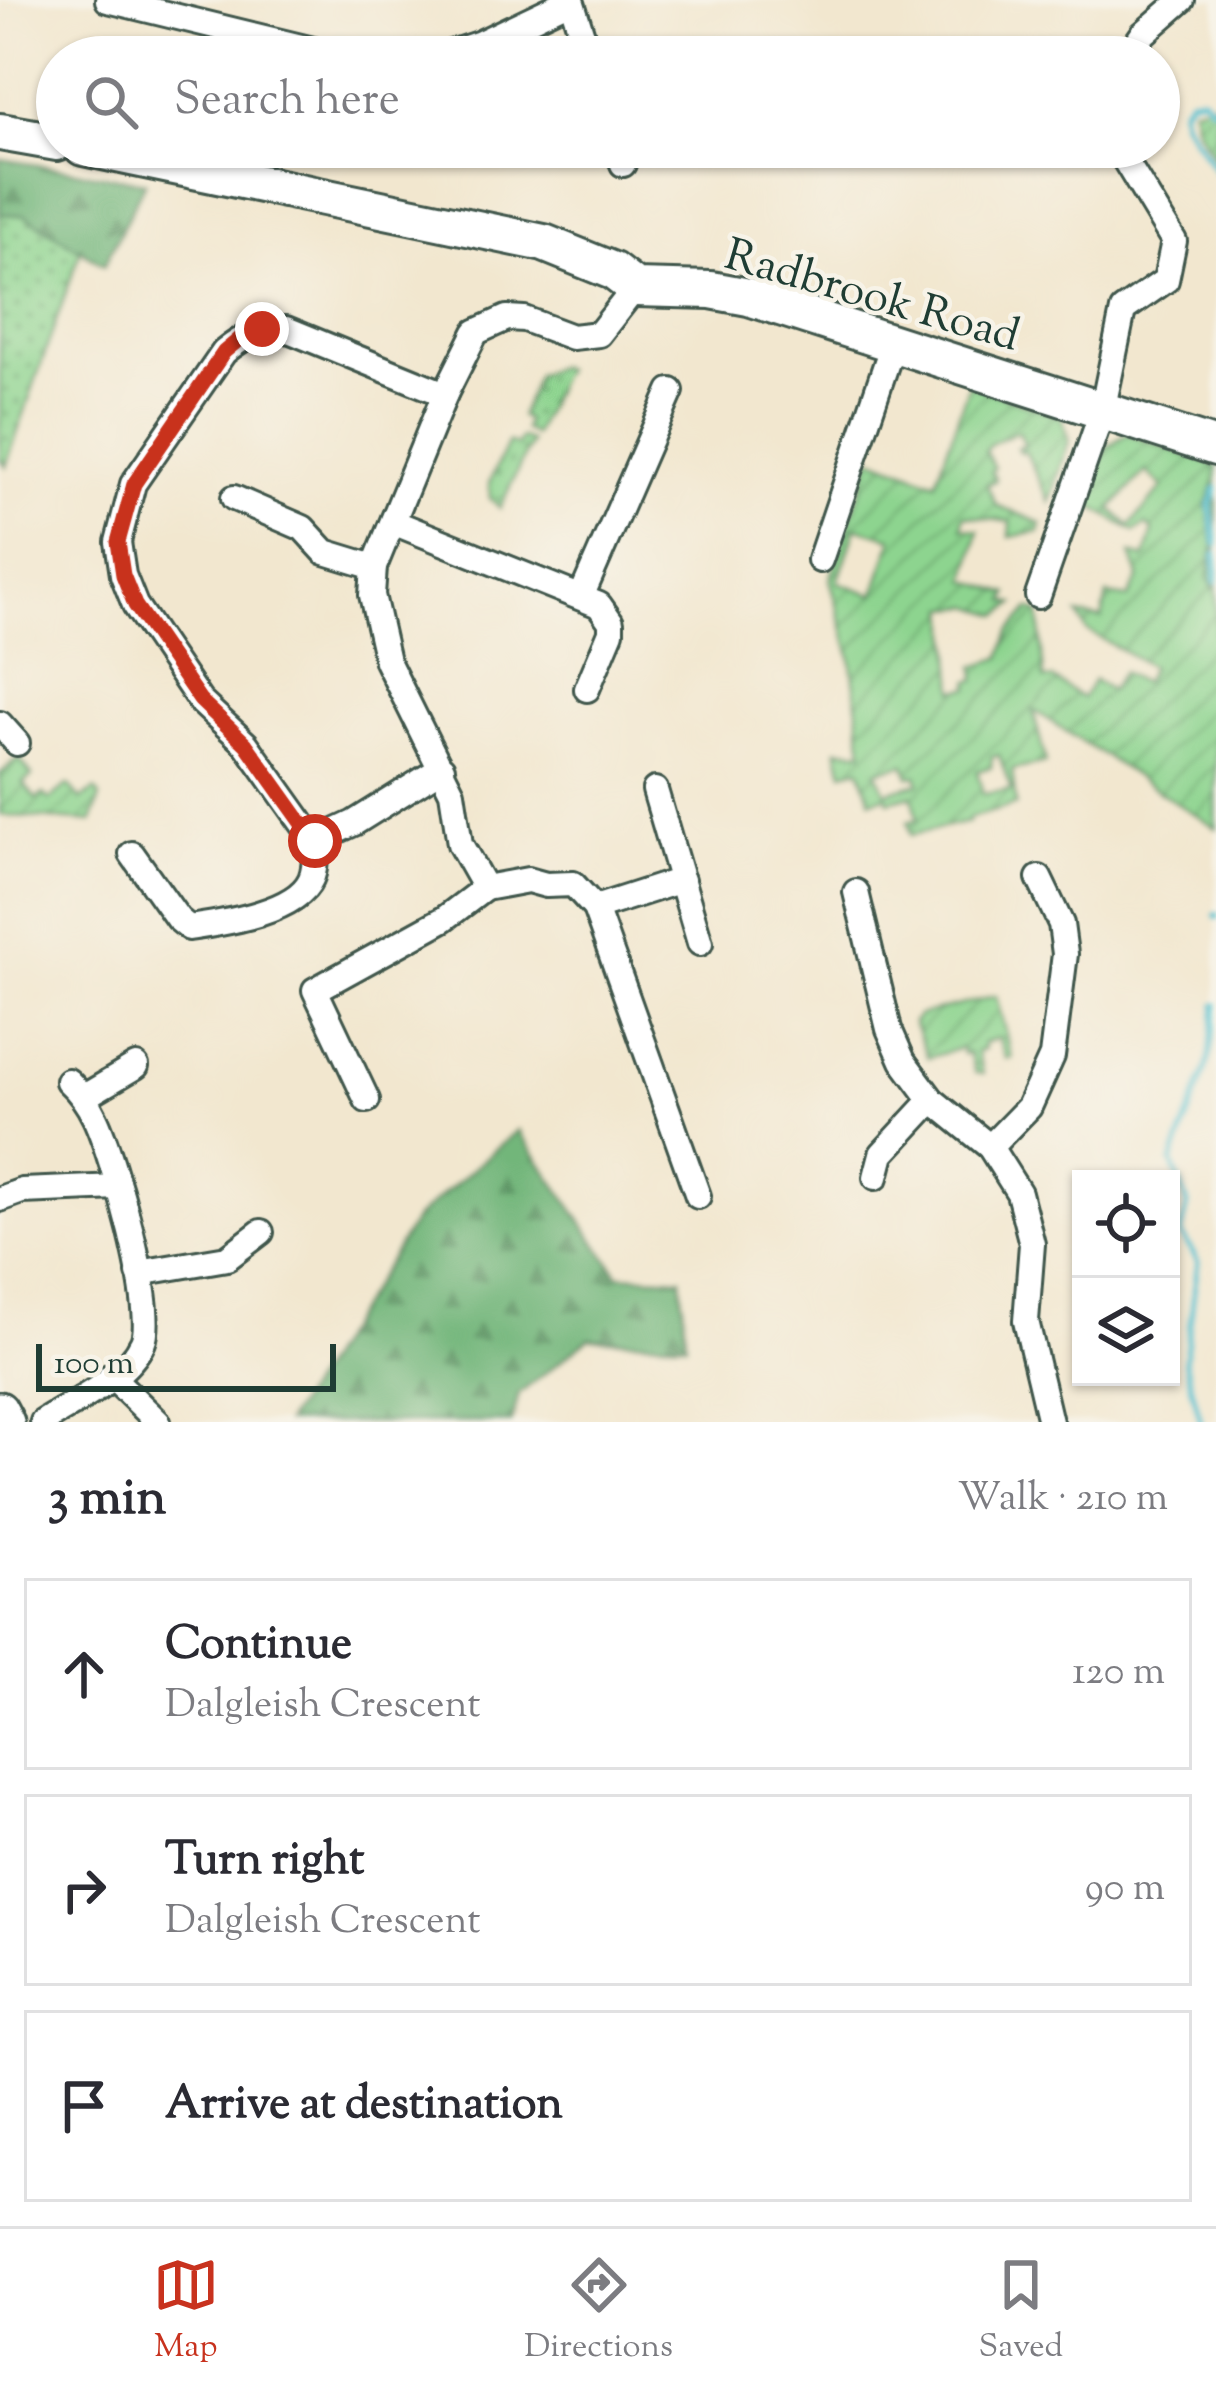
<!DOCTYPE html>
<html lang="en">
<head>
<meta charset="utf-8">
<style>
	body { margin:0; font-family:"Sorts Mill Goudy",serif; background:#f7f7f7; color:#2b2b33 }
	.controls { position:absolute; right:36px; bottom:36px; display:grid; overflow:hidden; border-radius:0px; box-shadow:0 3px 9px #0004 }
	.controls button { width:108px; height:108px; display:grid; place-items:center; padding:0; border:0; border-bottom:3px solid #e1e1e2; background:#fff; color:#2b2b33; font:60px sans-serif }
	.scale { position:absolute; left:36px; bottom:30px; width:300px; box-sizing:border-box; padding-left:12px; border:6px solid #1f3d34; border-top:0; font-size:33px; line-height:42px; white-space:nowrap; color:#1f3d34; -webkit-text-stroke:9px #f7f3e8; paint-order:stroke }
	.stop { position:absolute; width:36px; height:36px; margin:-27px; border:9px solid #c8321e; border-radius:50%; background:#fff }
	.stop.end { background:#c8321e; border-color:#fff; box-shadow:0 3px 12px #0008 }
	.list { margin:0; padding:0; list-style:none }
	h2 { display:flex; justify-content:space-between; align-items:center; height:156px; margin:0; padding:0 48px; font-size:51px }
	h2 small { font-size:39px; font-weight:400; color:#7c7c81 }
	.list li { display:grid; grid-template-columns:78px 1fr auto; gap:36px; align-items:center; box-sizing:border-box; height:192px; margin:0 24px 24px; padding:0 24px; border:3px solid #e1e1e2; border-radius:0px }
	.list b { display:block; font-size:45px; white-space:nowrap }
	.list p { margin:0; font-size:39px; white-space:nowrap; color:#7c7c81 }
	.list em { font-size:39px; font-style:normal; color:#7c7c81 }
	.icon { flex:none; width:66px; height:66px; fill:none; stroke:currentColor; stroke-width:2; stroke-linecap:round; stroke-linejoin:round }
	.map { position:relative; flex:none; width:1216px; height:1422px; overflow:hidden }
	.search { position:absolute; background:#fff; box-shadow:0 3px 9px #0004; left:36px; right:36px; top:36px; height:132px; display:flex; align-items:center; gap:30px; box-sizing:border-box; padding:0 42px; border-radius:66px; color:#7c7c81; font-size:45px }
	.sheet { height:804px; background:#fff }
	nav { display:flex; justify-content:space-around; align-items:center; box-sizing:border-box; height:168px; border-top:3px solid #e1e1e2; background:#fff; font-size:33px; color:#7c7c81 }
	nav a { display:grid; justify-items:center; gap:6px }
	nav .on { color:#c8321e }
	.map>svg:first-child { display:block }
	.grass { fill:url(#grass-dots); stroke:#568862; stroke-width:3 }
	.forest { fill:url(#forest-firs); stroke:#487a57; stroke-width:3 }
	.garden { fill:url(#garden-furrows); stroke:#568862; stroke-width:3; fill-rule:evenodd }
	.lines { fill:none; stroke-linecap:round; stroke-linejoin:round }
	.stream { stroke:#53bfce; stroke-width:6 }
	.street-casing { stroke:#3f564b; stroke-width:30 }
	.secondary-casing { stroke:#3f564b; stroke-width:39 }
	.primary-casing { stroke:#3f564b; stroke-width:42 }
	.street { stroke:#fff; stroke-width:24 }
	.secondary { stroke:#fff; stroke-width:33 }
	.primary { stroke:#fff; stroke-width:36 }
	.route { stroke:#c8321e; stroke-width:15 }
	.labels { text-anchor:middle; stroke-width:9; stroke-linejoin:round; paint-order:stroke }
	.street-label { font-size:45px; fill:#1f3d34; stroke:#f7f3e8 }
</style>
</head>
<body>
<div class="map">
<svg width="1216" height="1422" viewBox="0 0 1216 1422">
	<defs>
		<pattern id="grass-dots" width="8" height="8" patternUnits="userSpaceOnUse" patternTransform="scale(3)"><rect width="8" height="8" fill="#8dd48f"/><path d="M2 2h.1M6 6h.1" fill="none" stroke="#73ad76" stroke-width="1.8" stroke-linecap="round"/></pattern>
		<pattern id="forest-firs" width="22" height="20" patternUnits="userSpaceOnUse" patternTransform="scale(3)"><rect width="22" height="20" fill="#72b67a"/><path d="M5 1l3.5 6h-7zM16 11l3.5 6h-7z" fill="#5d9565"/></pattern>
		<pattern id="garden-furrows" width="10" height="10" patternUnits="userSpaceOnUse" patternTransform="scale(3)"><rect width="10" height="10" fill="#8dd48f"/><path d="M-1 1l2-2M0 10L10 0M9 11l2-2" fill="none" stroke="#73ad76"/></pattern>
	</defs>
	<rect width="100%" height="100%" fill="#f7f3e8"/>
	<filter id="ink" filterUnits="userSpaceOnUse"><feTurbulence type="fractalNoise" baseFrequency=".00833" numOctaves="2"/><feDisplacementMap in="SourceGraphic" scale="24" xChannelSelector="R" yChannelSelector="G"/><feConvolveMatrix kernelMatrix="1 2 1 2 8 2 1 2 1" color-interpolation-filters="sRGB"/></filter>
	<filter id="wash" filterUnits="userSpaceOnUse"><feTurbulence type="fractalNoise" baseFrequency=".004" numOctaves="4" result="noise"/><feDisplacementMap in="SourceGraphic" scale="48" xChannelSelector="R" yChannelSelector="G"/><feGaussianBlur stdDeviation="2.7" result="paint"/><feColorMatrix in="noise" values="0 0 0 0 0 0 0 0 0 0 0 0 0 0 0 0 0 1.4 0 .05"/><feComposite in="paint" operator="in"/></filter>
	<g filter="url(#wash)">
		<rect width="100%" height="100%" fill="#f2e7cf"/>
		<g class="grass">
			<path d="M0 214 24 215 81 249 6 466 0 459Z"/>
			<path d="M556 366 563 369 534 435 524 429 526 420 520 416 537 375Z"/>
			<path d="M521 438 531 442 500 508 490 498 489 483 508 442 516 446Z"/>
		</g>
		<g class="forest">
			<path d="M0 159 145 182 104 265 25 215 0 214Z"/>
			<path d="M1216 480V592L1208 578 1214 548 1207 504Z"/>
			<path d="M518 1130 619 1275 681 1278 686 1343 589 1338 519 1394 512 1422H286L416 1218Z"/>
		</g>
		<g class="garden">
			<path d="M1216 101V160L1196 127 1192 107Z"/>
			<path d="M969 384 1062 417 1069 441 1050 502 1025 451 1020 452 1017 448 1025 444 1018 431 989 445 985 451 994 468 991 471 996 480 987 485 996 505 1041 523 1039 532 1010 537 1011 522 964 515 962 528 979 530 967 580 1009 594 1006 601 1015 604 1000 615 972 606 948 608 955 690 970 688V681L976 680 975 666 1001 658 1010 632 1030 609 1039 612 1044 679H1053L1082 698 1094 680 1110 690 1122 672 1143 683 1151 667 1086 630 1078 615 1102 619 1107 595 1129 598 1139 577 1131 554 1145 558 1153 531 1146 525 1135 532 1088 504 1106 447 1127 434 1216 466V480L1207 504 1214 548 1208 578 1216 592V828L1033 710 1046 763 1012 770 1016 805 969 818V822L911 835 908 822 918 819 912 795 889 801 887 796 871 800 860 768 843 772 837 749 863 751 851 656 830 579 872 457 936 482ZM1146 471 1163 487 1130 526 1111 509ZM856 527 893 538 874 595 838 582ZM999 755 1011 790 983 794 977 771 991 767 992 757ZM905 764 909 776 917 775 919 783 886 792 876 771Z"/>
			<path d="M19 758 32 776 23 783 36 799 44 794 50 800 68 785 81 800 95 790 100 797 92 822 0 815V774Z"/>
			<path d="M996 996 1012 1058 1006 1059 998 1038 983 1043 984 1049 977 1051 983 1074 975 1073 969 1053 963 1054 961 1048 928 1058 913 1022 919 1015Z"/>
		</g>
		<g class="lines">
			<g class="stream">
				<path d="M1216 105 1212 107 1202 96 1190 98 1181 109 1183 121 1216 171"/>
				<path d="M1216 489 1210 506 1216 544"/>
				<path d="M1216 554V581"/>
				<path d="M1216 915V917"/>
				<path d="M1201 1422 1185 1361 1198 1262 1181 1233 1188 1204 1172 1162 1209 1060 1216 1005"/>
			</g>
		</g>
	</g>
	<g filter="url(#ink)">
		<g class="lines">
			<g class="street-casing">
				<g id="street">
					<path d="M108 0 330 54 359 57"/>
					<path d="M571 0 589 57"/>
					<path d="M439 57 478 44 570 0"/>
					<path d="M1127 57 1143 34 1182 0"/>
					<path d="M617 147 623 164"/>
					<path d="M635 288 599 334 572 337 524 319 507 318 476 332 445 394 374 567 372 595 387 661 452 792 460 844 485 888 528 880 546 885 573 884 595 908 698 1196"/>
					<path d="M234 498 303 528 325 552 374 567"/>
					<path d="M393 522 599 605 611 622V632L587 689"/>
					<path d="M820 560 894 341"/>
					<path d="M1038 596 1102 412 1123 310 1166 280 1174 241 1117 147"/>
					<path d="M581 597 671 391"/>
					<path d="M0 724 17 743"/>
					<path d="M442 768 354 823 315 841 246 744 200 701 135 605 123 575 118 542 133 484 224 352C245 335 259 329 286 329L445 394"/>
					<path d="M655 790 700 943"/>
					<path d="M132 854 178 919 189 928C222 923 296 913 311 879 316 868 315 853 315 841"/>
					<path d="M856 892 889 1029 903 1061 932 1100 990 1147 1019 1193 1032 1244 1026 1321 1050 1422"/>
					<path d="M595 908 682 880"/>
					<path d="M84 1097 136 1066"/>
					<path d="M367 1100 315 990 444 919 485 888"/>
					<path d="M990 1147 1029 1107 1052 1056 1065 954 1061 924 1039 878"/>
					<path d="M876 1177 882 1154 932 1100"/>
					<path d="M0 1199 22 1191 118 1187"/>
					<path d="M139 1273 227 1258 261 1232"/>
					<path d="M111 1376 158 1422"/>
					<path d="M43 1422C74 1402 127 1378 143 1342 157 1309 112 1153 95 1118 88 1103 80 1092 68 1081"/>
				</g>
			</g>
			<g class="secondary-casing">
				<path id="secondary" d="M0 1409 7 1422"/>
			</g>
			<g class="primary-casing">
				<g id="primary">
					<path d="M0 132 57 142"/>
					<path d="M83 147 544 243 613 271 635 288 711 290 749 297 1216 447"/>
				</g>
			</g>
			<use href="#street" class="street"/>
			<use href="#secondary" class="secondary"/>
			<use href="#primary" class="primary"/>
		</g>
	</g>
	<g class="lines" filter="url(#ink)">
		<path class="route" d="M262 329 242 337 224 352 134 484 118 542 123 575 135 605 200 700 246 744 315 841"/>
	</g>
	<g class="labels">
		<g class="street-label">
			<text transform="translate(873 293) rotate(16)" y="16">Radbrook Road</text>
		</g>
	</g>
</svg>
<div class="controls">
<button><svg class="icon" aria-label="locate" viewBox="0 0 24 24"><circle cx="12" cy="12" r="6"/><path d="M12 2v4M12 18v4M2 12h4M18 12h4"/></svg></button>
<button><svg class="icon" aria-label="layers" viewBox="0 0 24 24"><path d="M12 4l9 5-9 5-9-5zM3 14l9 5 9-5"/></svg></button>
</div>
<div class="scale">100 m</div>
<div class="stop" style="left:315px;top:841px"></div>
<div class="stop end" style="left:262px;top:329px"></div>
<div class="search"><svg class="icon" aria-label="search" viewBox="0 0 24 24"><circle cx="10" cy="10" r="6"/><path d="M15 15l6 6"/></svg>Search here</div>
</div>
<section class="sheet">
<h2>3 min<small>Walk · 210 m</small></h2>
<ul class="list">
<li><svg class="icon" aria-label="ahead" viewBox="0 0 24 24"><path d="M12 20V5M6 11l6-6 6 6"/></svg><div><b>Continue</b><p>Dalgleish Crescent</p></div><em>120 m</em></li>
<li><svg class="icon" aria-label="right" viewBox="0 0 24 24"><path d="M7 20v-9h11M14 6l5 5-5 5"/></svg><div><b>Turn right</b><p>Dalgleish Crescent</p></div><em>90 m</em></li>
<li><svg class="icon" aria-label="arrive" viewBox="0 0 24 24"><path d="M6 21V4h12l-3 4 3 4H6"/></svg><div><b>Arrive at destination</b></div></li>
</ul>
</section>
<nav>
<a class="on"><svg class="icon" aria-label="map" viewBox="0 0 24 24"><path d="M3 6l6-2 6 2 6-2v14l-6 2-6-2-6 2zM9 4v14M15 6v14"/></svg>Map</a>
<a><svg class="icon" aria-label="directions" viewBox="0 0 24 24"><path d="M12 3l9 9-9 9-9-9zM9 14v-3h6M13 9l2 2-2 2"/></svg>Directions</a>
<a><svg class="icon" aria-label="saved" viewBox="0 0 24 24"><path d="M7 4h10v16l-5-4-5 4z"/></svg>Saved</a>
</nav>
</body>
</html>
